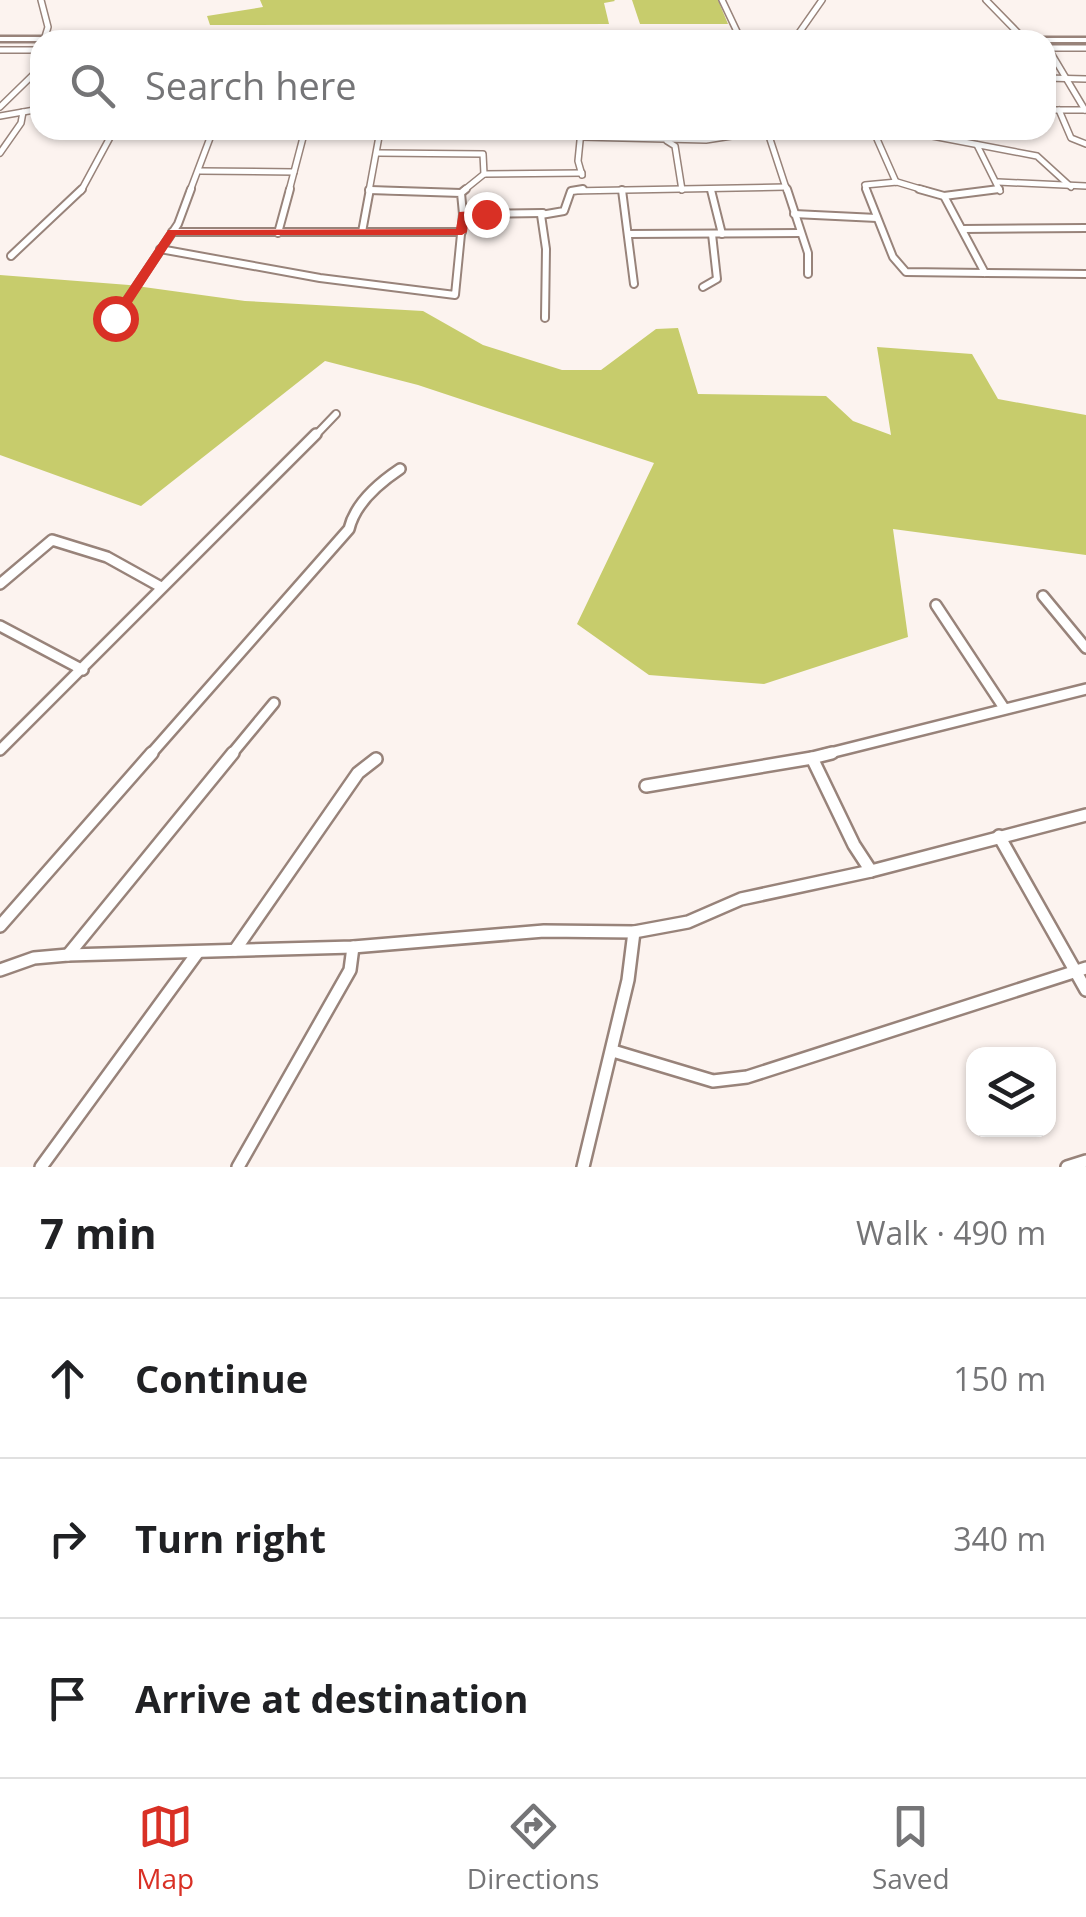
<!DOCTYPE html>
<html lang="en">
<head>
<meta charset="utf-8">
<style>
	body { margin:0; font-family:"Open Sans",sans-serif; background:#f6f6f6; color:#202124 }
	.controls { position:absolute; right:30px; bottom:30px; display:grid; overflow:hidden; border-radius:20px; box-shadow:0 2px 8px #0004 }
	.controls button { width:90px; height:90px; display:grid; place-items:center; padding:0; border:0; border-bottom:2px solid #e0e0e0; background:#fff; color:#202124; font:50px sans-serif }
	.stop { position:absolute; width:30px; height:30px; margin:-22px; border:8px solid #d93025; border-radius:50%; background:#fff }
	.stop.end { background:#d93025; border-color:#fff; box-shadow:0 2px 10px #0008 }
	.list { margin:0; padding:0; list-style:none }
	h2 { display:flex; justify-content:space-between; align-items:center; height:130px; margin:0; padding:0 40px; font-size:42px }
	h2 small { font-size:32px; font-weight:400; color:#757577 }
	.list li { display:grid; grid-template-columns:65px 1fr auto; gap:30px; align-items:center; box-sizing:border-box; height:160px; padding:0 40px; border-top:2px solid #e0e0e0 }
	.list b { display:block; font-size:38px; white-space:nowrap }
	.list em { font-size:32px; font-style:normal; color:#757577 }
	.icon { flex:none; width:55px; height:55px; fill:none; stroke:currentColor; stroke-width:2; stroke-linecap:round; stroke-linejoin:round }
	.map { position:relative; flex:none; width:1086px; height:1167px; overflow:hidden }
	.search { position:absolute; background:#fff; box-shadow:0 2px 8px #0004; left:30px; right:30px; top:30px; height:110px; display:flex; align-items:center; gap:25px; box-sizing:border-box; padding:0 35px; border-radius:30px; color:#757577; font-size:38px }
	.sheet { height:610px; background:#fff }
	nav { display:flex; justify-content:space-around; align-items:center; box-sizing:border-box; height:140px; border-top:2px solid #e0e0e0; background:#fff; font-size:28px; color:#757577 }
	nav a { display:grid; justify-items:center; gap:5px }
	nav .on { color:#d93025 }
	.map>svg:first-child { display:block }
	.forest { fill:#c7cc6c }
	.lines { fill:none; stroke-linecap:round; stroke-linejoin:round }
	.minor-far3-casing { stroke:#98837a; stroke-width:8 }
	.minor-far2-casing { stroke:#98837a; stroke-width:10 }
	.minor-far1-casing { stroke:#98837a; stroke-width:14 }
	.minor-casing { stroke:#98837a; stroke-width:16 }
	.primary-casing { stroke:#98837a; stroke-width:5 }
	.minor-far3 { stroke:#fff; stroke-width:5 }
	.minor-far2 { stroke:#fff; stroke-width:6 }
	.minor-far1 { stroke:#fff; stroke-width:9 }
	.minor { stroke:#fff; stroke-width:11 }
	.primary { fill:#fff; fill-rule:evenodd }
	.route { fill:#d93025 }
</style>
</head>
<body>
<div class="map">
<svg width="1086" height="1167" viewBox="0 0 1086 1167">
	<rect width="100%" height="100%" fill="#fcf3ef"/>
	<g class="forest">
		<path d="M260 0H614L615 1 604 3 609 24 210 25 207 16 263 7Z"/>
		<path d="M632 0H718L728 24H640Z"/>
		<path d="M0 275 129 285 245 301 423 311 483 345 562 370H601L656 329 678 328 698 394 826 396 853 421 891 435 877 347 972 354 998 399 1086 415V555L893 529 908 637 764 684 649 675 577 624 654 463 418 385 325 361 141 506 0 455Z"/>
	</g>
	<g class="lines">
		<g class="minor-far3-casing">
			<g id="minor-far3">
				<path d="M41 0 48 27 44 40"/>
				<path d="M722 0 741 40"/>
				<path d="M986 0 1025 40"/>
				<path d="M794 40 822 0"/>
				<path d="M1046 48H1086"/>
				<path d="M1048 48 1085 110"/>
				<path d="M0 50H40"/>
				<path d="M1046 78 1086 79"/>
				<path d="M0 107 40 68"/>
				<path d="M1046 110H1086"/>
				<path d="M1059 110 1071 138 1086 144"/>
				<path d="M0 116 40 109"/>
				<path d="M767 130 787 191"/>
				<path d="M873 130 896 182"/>
				<path d="M901 130 1037 156 1071 187"/>
				<path d="M581 131 578 161 582 175"/>
				<path d="M305 132 581 131"/>
				<path d="M581 137 706 140 770 130"/>
				<path d="M667 141 675 146 682 190"/>
				<path d="M977 145 1000 191"/>
				<path d="M0 153 21 123 23 112"/>
				<path d="M378 153 483 154 484 174"/>
				<path d="M200 171 294 172"/>
				<path d="M998 182 1086 186"/>
				<path d="M369 190 400 191"/>
				<path d="M81 191 114 130"/>
				<path d="M190 191 213 130"/>
				<path d="M289 191 305 130"/>
				<path d="M369 191 380 131"/>
				<path d="M463 191 484 174 582 173"/>
				<path d="M571 191 786 187"/>
				<path d="M867 191 865 185 897 182 927 191"/>
			</g>
		</g>
		<g class="minor-far2-casing">
			<g id="minor-far2">
				<path d="M787 189 808 253V274"/>
				<path d="M866 189 893 257 906 272 985 273"/>
				<path d="M919 189 944 196 985 273"/>
				<path d="M622 190 634 284"/>
				<path d="M711 190 722 234"/>
				<path d="M461 193 466 189"/>
				<path d="M944 196 999 189"/>
				<path d="M463 214 543 213"/>
				<path d="M794 214 877 218"/>
				<path d="M963 229 1086 228"/>
				<path d="M172 232H462"/>
				<path d="M362 232 370 189"/>
				<path d="M278 233 290 189"/>
				<path d="M628 234 800 233"/>
				<path d="M160 249 320 278 455 295 463 214 461 193 369 190"/>
				<path d="M11 256 82 189"/>
				<path d="M985 273 1086 274"/>
				<path d="M703 287 717 279 712 234"/>
				<path d="M115 318 178 224 191 189"/>
				<path d="M545 318 546 249 541 215 564 211 571 191 583 189"/>
				<path d="M314 437 336 414"/>
			</g>
		</g>
		<g class="minor-far1-casing">
			<g id="minor-far1">
				<path d="M0 584 52 540 107 557 161 587"/>
				<path d="M1043 596 1086 648"/>
				<path d="M936 605 1004 708"/>
				<path d="M0 626 83 670"/>
				<path d="M0 750 316 434"/>
				<path d="M150 755 349 529C355 504 379 483 400 469"/>
				<path d="M231 755 274 703"/>
				<path d="M822 755 1086 689"/>
			</g>
		</g>
		<g class="minor-casing">
			<g id="minor">
				<path d="M812 758 832 753"/>
				<path d="M646 786 812 758 854 845 871 871"/>
				<path d="M999 836 1086 990"/>
				<path d="M0 926 152 753"/>
				<path d="M235 950 358 773 376 759"/>
				<path d="M68 955 233 753"/>
				<path d="M0 970 34 958 68 955 353 947 544 931 634 932 688 922 741 899 871 871 1086 815"/>
				<path d="M613 1051 713 1081 747 1077 1086 968"/>
				<path d="M41 1167 198 952"/>
				<path d="M238 1167 350 970 353 947"/>
				<path d="M583 1167 628 980 634 932"/>
				<path d="M1067 1167 1086 1161"/>
			</g>
		</g>
		<g class="primary-casing">
			<path id="primary" d="M0 37 1086 38V42H1046V40L0 41Z"/>
		</g>
		<use href="#minor-far3" class="minor-far3"/>
		<use href="#minor-far2" class="minor-far2"/>
		<use href="#minor-far1" class="minor-far1"/>
		<use href="#minor" class="minor"/>
		<use href="#primary" class="primary"/>
	</g>
	<path class="route" d="M486 210 490 216 469 218 467 232 462 235H176L120 321 109 318 168 230 456 229 459 212Z"/>
</svg>
<div class="controls">
<button><svg class="icon" aria-label="layers" viewBox="0 0 24 24"><path d="M12 4l9 5-9 5-9-5zM3 14l9 5 9-5"/></svg></button>
</div>
<div class="stop" style="left:115px;top:318px"></div>
<div class="stop end" style="left:486px;top:214px"></div>
<div class="search"><svg class="icon" aria-label="search" viewBox="0 0 24 24"><circle cx="10" cy="10" r="6"/><path d="M15 15l6 6"/></svg>Search here</div>
</div>
<section class="sheet">
<h2>7 min<small>Walk · 490 m</small></h2>
<ul class="list">
<li><svg class="icon" aria-label="ahead" viewBox="0 0 24 24"><path d="M12 20V5M6 11l6-6 6 6"/></svg><div><b>Continue</b></div><em>150 m</em></li>
<li><svg class="icon" aria-label="right" viewBox="0 0 24 24"><path d="M7 20v-9h11M14 6l5 5-5 5"/></svg><div><b>Turn right</b></div><em>340 m</em></li>
<li><svg class="icon" aria-label="arrive" viewBox="0 0 24 24"><path d="M6 21V4h12l-3 4 3 4H6"/></svg><div><b>Arrive at destination</b></div></li>
</ul>
</section>
<nav>
<a class="on"><svg class="icon" aria-label="map" viewBox="0 0 24 24"><path d="M3 6l6-2 6 2 6-2v14l-6 2-6-2-6 2zM9 4v14M15 6v14"/></svg>Map</a>
<a><svg class="icon" aria-label="directions" viewBox="0 0 24 24"><path d="M12 3l9 9-9 9-9-9zM9 14v-3h6M13 9l2 2-2 2"/></svg>Directions</a>
<a><svg class="icon" aria-label="saved" viewBox="0 0 24 24"><path d="M7 4h10v16l-5-4-5 4z"/></svg>Saved</a>
</nav>
</body>
</html>
